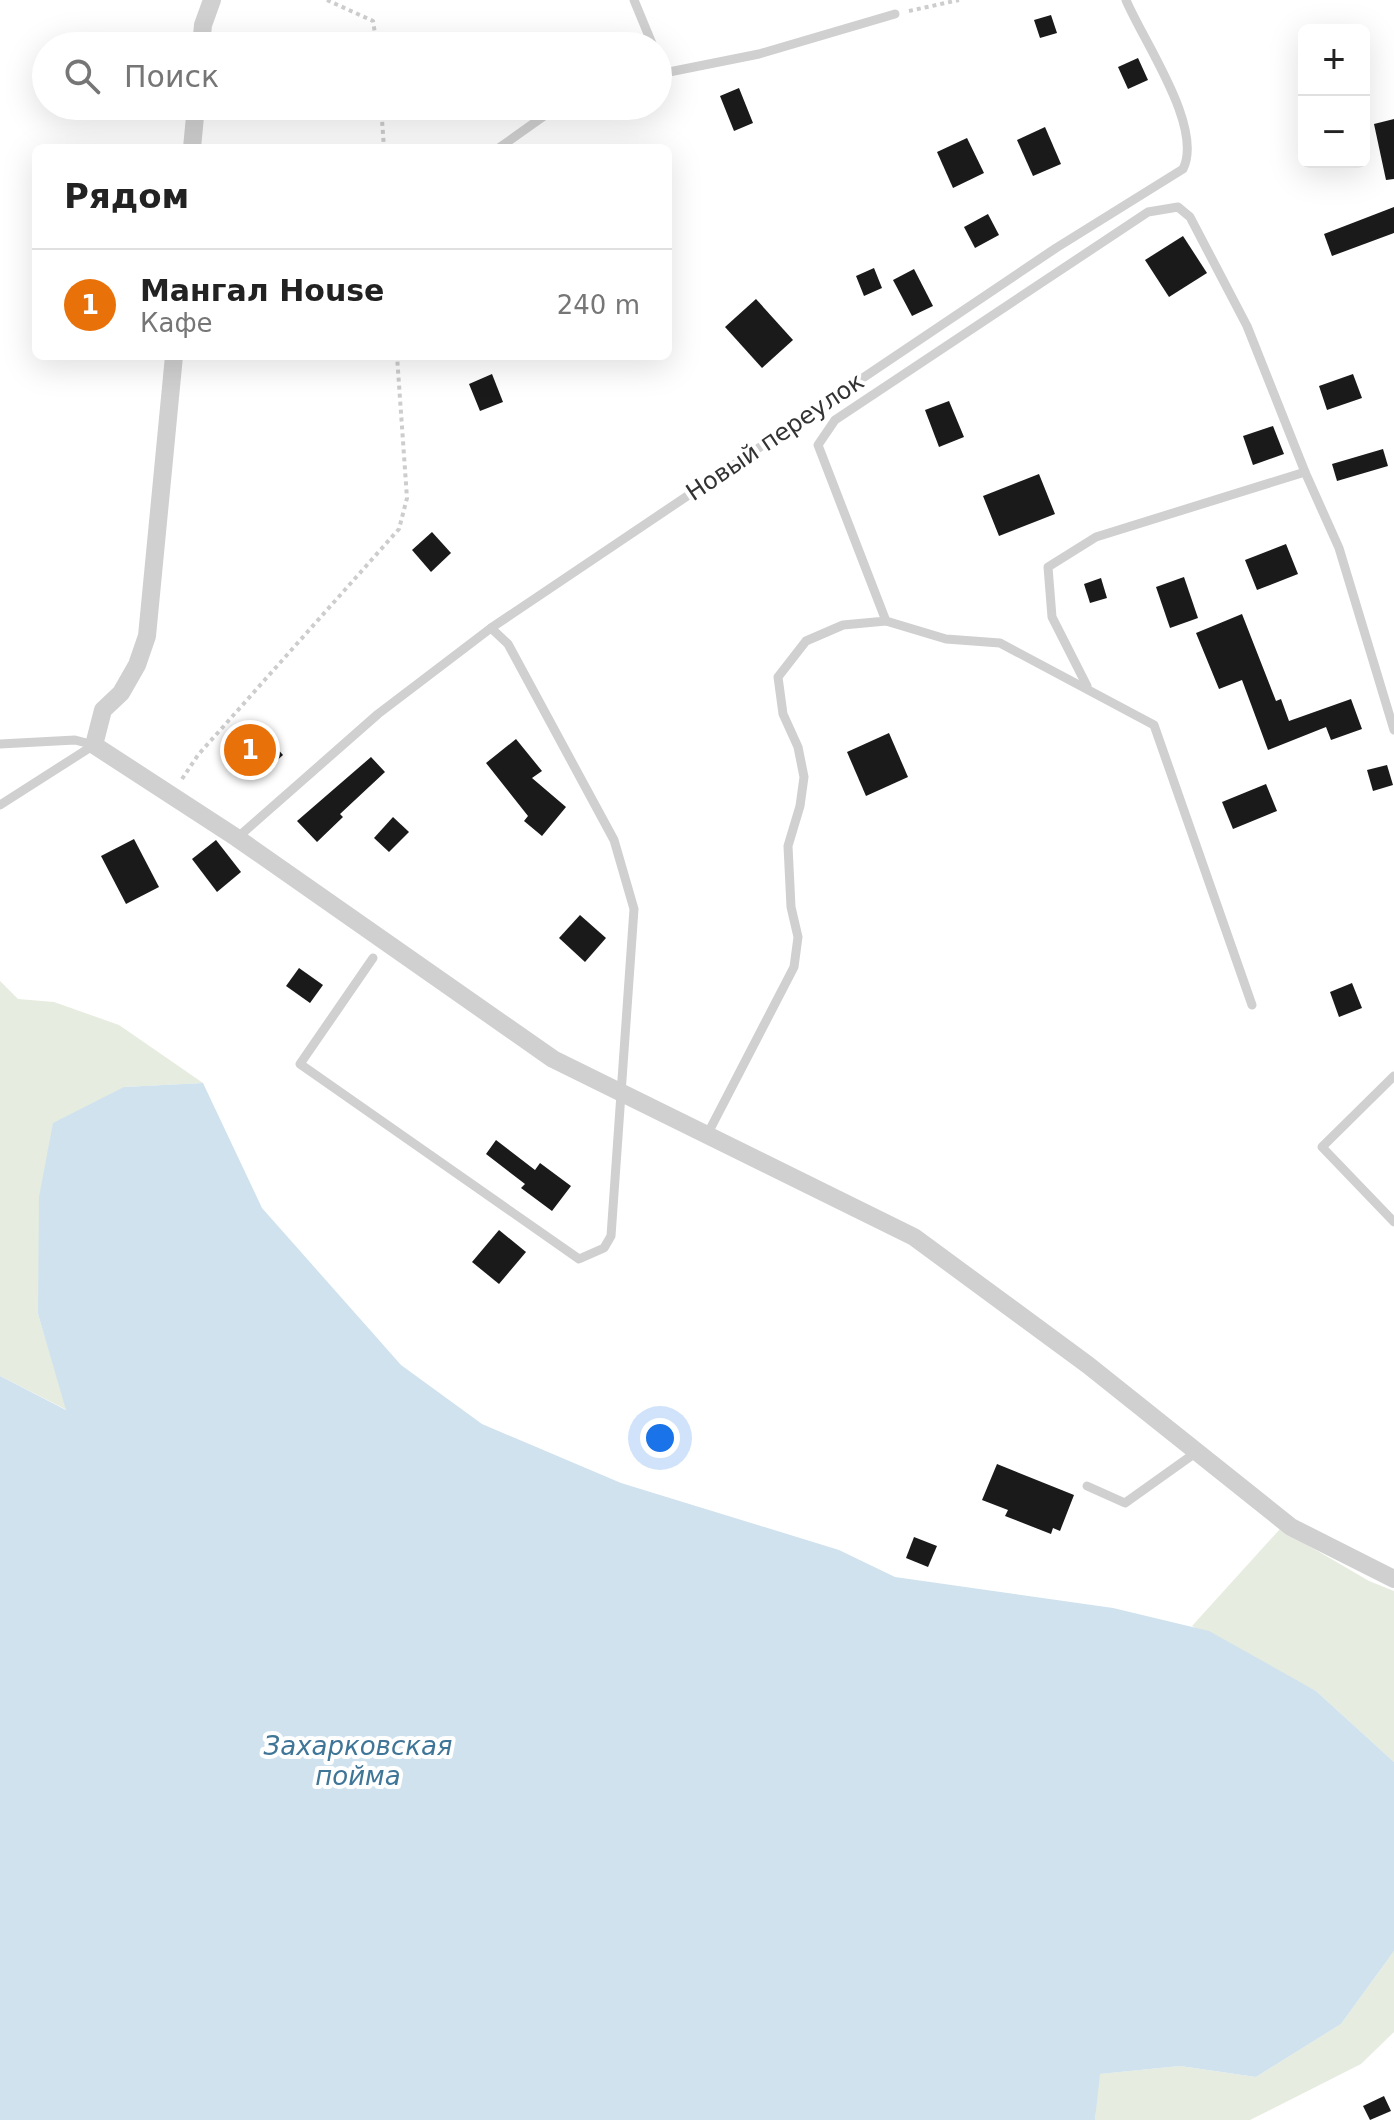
<!DOCTYPE html>
<html lang="ru">
<head>
<meta charset="utf-8">
<style>
	body { margin:0; font-family:"DejaVu Sans",sans-serif; background:#f2f2f2; color:#222 }
	.controls { position:absolute; right:24px; top:24px; display:grid; overflow:hidden; border-radius:12px; box-shadow:0 8px 32px #0002 }
	.controls button { width:72px; height:72px; display:grid; place-items:center; padding:0; border:0; border-bottom:2px solid #e0e0e0; background:#fff; color:#222; font:40px sans-serif }
	.you { position:absolute; left:660px; top:1438px; width:28px; height:28px; margin:-20px; border:6px solid #fff; border-radius:50%; background:#1a73e8; box-shadow:0 0 0 12px #1a73e833 }
	.badge { display:grid; place-items:center; width:52px; height:52px; border-radius:50%; background:#d93025; color:#fff; font-size:26px; font-weight:700 }
	.pin { position:absolute; translate:-50% -50%; border:4px solid #fff; box-shadow:0 2px 8px #0006 }
	.list { margin:0; padding:0; list-style:none }
	h2 { display:flex; justify-content:space-between; align-items:center; height:104px; margin:0; padding:0 32px; font-size:34px }
	h2 small { font-size:26px; font-weight:400; color:#767676 }
	.list li { display:grid; grid-template-columns:52px 1fr auto; gap:24px; align-items:center; box-sizing:border-box; height:112px; padding:0 32px; border-top:2px solid #e0e0e0 }
	.list b { display:block; font-size:30px; white-space:nowrap }
	.list p { margin:0; font-size:26px; white-space:nowrap; color:#767676 }
	.list em { font-size:26px; font-style:normal; color:#767676 }
	.icon { flex:none; width:44px; height:44px; fill:none; stroke:currentColor; stroke-width:2; stroke-linecap:round; stroke-linejoin:round }
	.map { position:relative; flex:none; width:1394px; height:2120px; overflow:hidden }
	.search { position:absolute; background:#fff; box-shadow:0 8px 32px #0002; left:32px; top:32px; width:640px; height:88px; display:flex; align-items:center; gap:20px; box-sizing:border-box; padding:0 28px; border-radius:44px; color:#767676; font-size:30px }
	.panel { position:absolute; background:#fff; box-shadow:0 8px 32px #0002; left:32px; top:144px; width:640px; height:216px; border-radius:12px }
	.map>svg:first-child { display:block }
	.green { fill:#e6ecdf }
	.water { fill:#cfe2ee }
	.building { fill:#1a1a1a }
	.lines { fill:none; stroke-linecap:round; stroke-linejoin:round }
	.path { stroke:#cdcdcd; stroke-width:4; stroke-dasharray:4 4; stroke-linecap:butt }
	.service { stroke:#d0d0d0; stroke-width:9 }
	.minor { stroke:#d0d0d0; stroke-width:18 }
	.labels { text-anchor:middle; stroke-width:8; stroke-linejoin:round; paint-order:stroke }
	.street-label { font-size:24px; fill:#333; stroke:#fff }
	.water-label { font-size:26px; font-style:italic; fill:#3f7597; stroke:#fff }
</style>
</head>
<body>
<div class="map">
<svg width="1394" height="2120" viewBox="0 0 1394 2120">
	<rect width="100%" height="100%" fill="#fff"/>
	<g class="green">
		<path d="M0 981 18 999 54 1002 119 1025 203 1083 124 1087 38 1314 67 1410 0 1376Z"/>
		<path d="M1280 1529 1369 1581 1394 1591V1762L1316 1691 1192 1626Z"/>
		<path d="M1394 1951V2032L1361 2064 1250 2120H1095L1099 2074 1180 2066 1256 2077 1341 2024Z"/>
	</g>
	<path class="water" d="M203 1083 262 1208 401 1365 482 1424 621 1483 839 1550 895 1577 1113 1608 1209 1631 1316 1691 1394 1762V1951L1341 2024 1256 2077 1180 2066 1100 2074 1095 2120H0V1376L66 1410 38 1314 39 1197 53 1123 124 1087Z"/>
	<g class="building">
		<path d="M1051 15 1057 33 1040 38 1034 20Z"/>
		<path d="M1138 58 1148 80 1128 89 1118 67Z"/>
		<path d="M739 88 753 123 734 131 720 96Z"/>
		<path d="M1394 119V179L1386 180 1374 124Z"/>
		<path d="M1045 127 1061 164 1033 176 1017 140Z"/>
		<path d="M967 138 984 173 953 188 937 152Z"/>
		<path d="M1394 207V233L1332 256 1324 234Z"/>
		<path d="M988 214 999 235 975 248 964 227Z"/>
		<path d="M1183 236 1207 273 1169 297 1145 260Z"/>
		<path d="M874 268 882 288 864 296 856 276Z"/>
		<path d="M914 269 933 306 912 316 893 280Z"/>
		<path d="M756 299 793 340 762 368 725 327Z"/>
		<path d="M492 374 503 402 480 411 469 384Z"/>
		<path d="M1353 374 1362 398 1327 410 1319 386Z"/>
		<path d="M949 401 964 437 939 447 925 410Z"/>
		<path d="M1273 426 1284 454 1253 465 1243 436Z"/>
		<path d="M1383 449 1388 466 1337 481 1332 464Z"/>
		<path d="M1039 474 1055 514 999 536 983 496Z"/>
		<path d="M432 532 451 553 431 572 412 550Z"/>
		<path d="M1286 544 1298 574 1257 590 1245 560Z"/>
		<path d="M1184 577 1198 618 1170 628 1156 587Z"/>
		<path d="M1101 578 1107 598 1090 603 1084 584Z"/>
		<path d="M1242 614 1276 701 1281 699 1289 721 1351 699 1362 729 1331 740 1326 727 1268 750 1242 680 1219 689 1196 633Z"/>
		<path d="M256 725 283 755 263 773 236 743Z"/>
		<path d="M889 733 908 777 866 796 847 752Z"/>
		<path d="M516 739 542 771 532 778 566 807 542 836 524 821 528 816 486 763Z"/>
		<path d="M371 757 385 772 340 814 343 817 317 842 297 821Z"/>
		<path d="M1387 765 1393 785 1373 791 1367 770Z"/>
		<path d="M1266 784 1277 811 1233 829 1222 802Z"/>
		<path d="M393 817 409 832 389 852 374 838Z"/>
		<path d="M134 839 159 887 126 904 101 856Z"/>
		<path d="M216 840 241 872 217 892 192 859Z"/>
		<path d="M580 915 606 938 585 962 559 938Z"/>
		<path d="M299 968 323 985 310 1003 286 986Z"/>
		<path d="M1352 983 1362 1008 1339 1017 1330 992Z"/>
		<path d="M496 1140 535 1170 540 1163 571 1186 552 1211 521 1188 525 1184 486 1154Z"/>
		<path d="M499 1230 526 1252 499 1284 472 1262Z"/>
		<path d="M997 1464 1074 1495 1060 1531 1053 1528 1051 1534 1005 1516 1008 1510 982 1500Z"/>
		<path d="M914 1537 937 1546 928 1567 906 1558Z"/>
		<path d="M1384 2096 1391 2111 1370 2120 1363 2106Z"/>
	</g>
	<g class="lines">
		<g class="path">
			<path d="M327 0 373 21 377 46"/>
			<path d="M909 11 959 0"/>
			<path d="M381 106 384 148"/>
			<path d="M182 779 198 755 399 529 407 498 397 356"/>
		</g>
		<g class="service">
			<path d="M634 0 653 46"/>
			<path d="M658 59 664 73 659 74"/>
			<path d="M664 73 759 54 895 14"/>
			<path d="M499 148 558 106"/>
			<path d="M886 621 946 639 1000 643 1154 725 1252 1005"/>
			<path d="M1087 686 1052 617 1048 567 1096 537 1305 472"/>
			<path d="M0 744 75 740 94 745"/>
			<path d="M0 805 94 745"/>
			<path d="M237 838 378 714 491 628 1056 248 1183 169C1204 127 1143 41 1126 0"/>
			<path d="M373 958 300 1064 579 1259 604 1248 611 1236 634 909 614 840 508 644 491 628"/>
			<path d="M1394 1076 1322 1147 1394 1222"/>
			<path d="M706 1137 794 967 798 937 791 907 788 846 800 806 804 777 798 747 783 714 778 677 806 641 843 625 886 621 818 445 835 420 1148 212 1178 207 1190 217 1247 326 1305 472 1339 548 1394 730"/>
			<path d="M1087 1486 1125 1503 1198 1451"/>
		</g>
		<g class="minor">
			<path d="M201 46 203 25 212 0"/>
			<path d="M192 148 196 106"/>
			<path d="M174 356 147 636 137 665 121 693 103 710 94 745 237 838 553 1059 914 1237 1088 1365 1291 1527 1394 1579"/>
		</g>
	</g>
	<g class="labels">
		<g class="street-label">
			<text transform="translate(775 437) rotate(-34)" y="8">Новый переулок</text>
		</g>
		<g class="water-label">
			<text x="358" y="1755">Захарковская<tspan x="358" dy="30">пойма</tspan></text>
		</g>
	</g>
</svg>
<div class="controls">
<button>+</button>
<button>−</button>
</div>
<div class="you"></div>
<div class="pin badge" style="left:250px;top:750px;background:#e8710a">1</div>
<div class="search"><svg class="icon" aria-label="search" viewBox="0 0 24 24"><circle cx="10" cy="10" r="6"/><path d="M15 15l6 6"/></svg>Поиск</div>
<section class="panel">
<h2>Рядом<small></small></h2>
<ul class="list">
<li><span class="badge" style="background:#e8710a">1</span><div><b>Мангал House</b><p>Кафе</p></div><em>240 m</em></li>
</ul>
</section>
</div>
</body>
</html>
